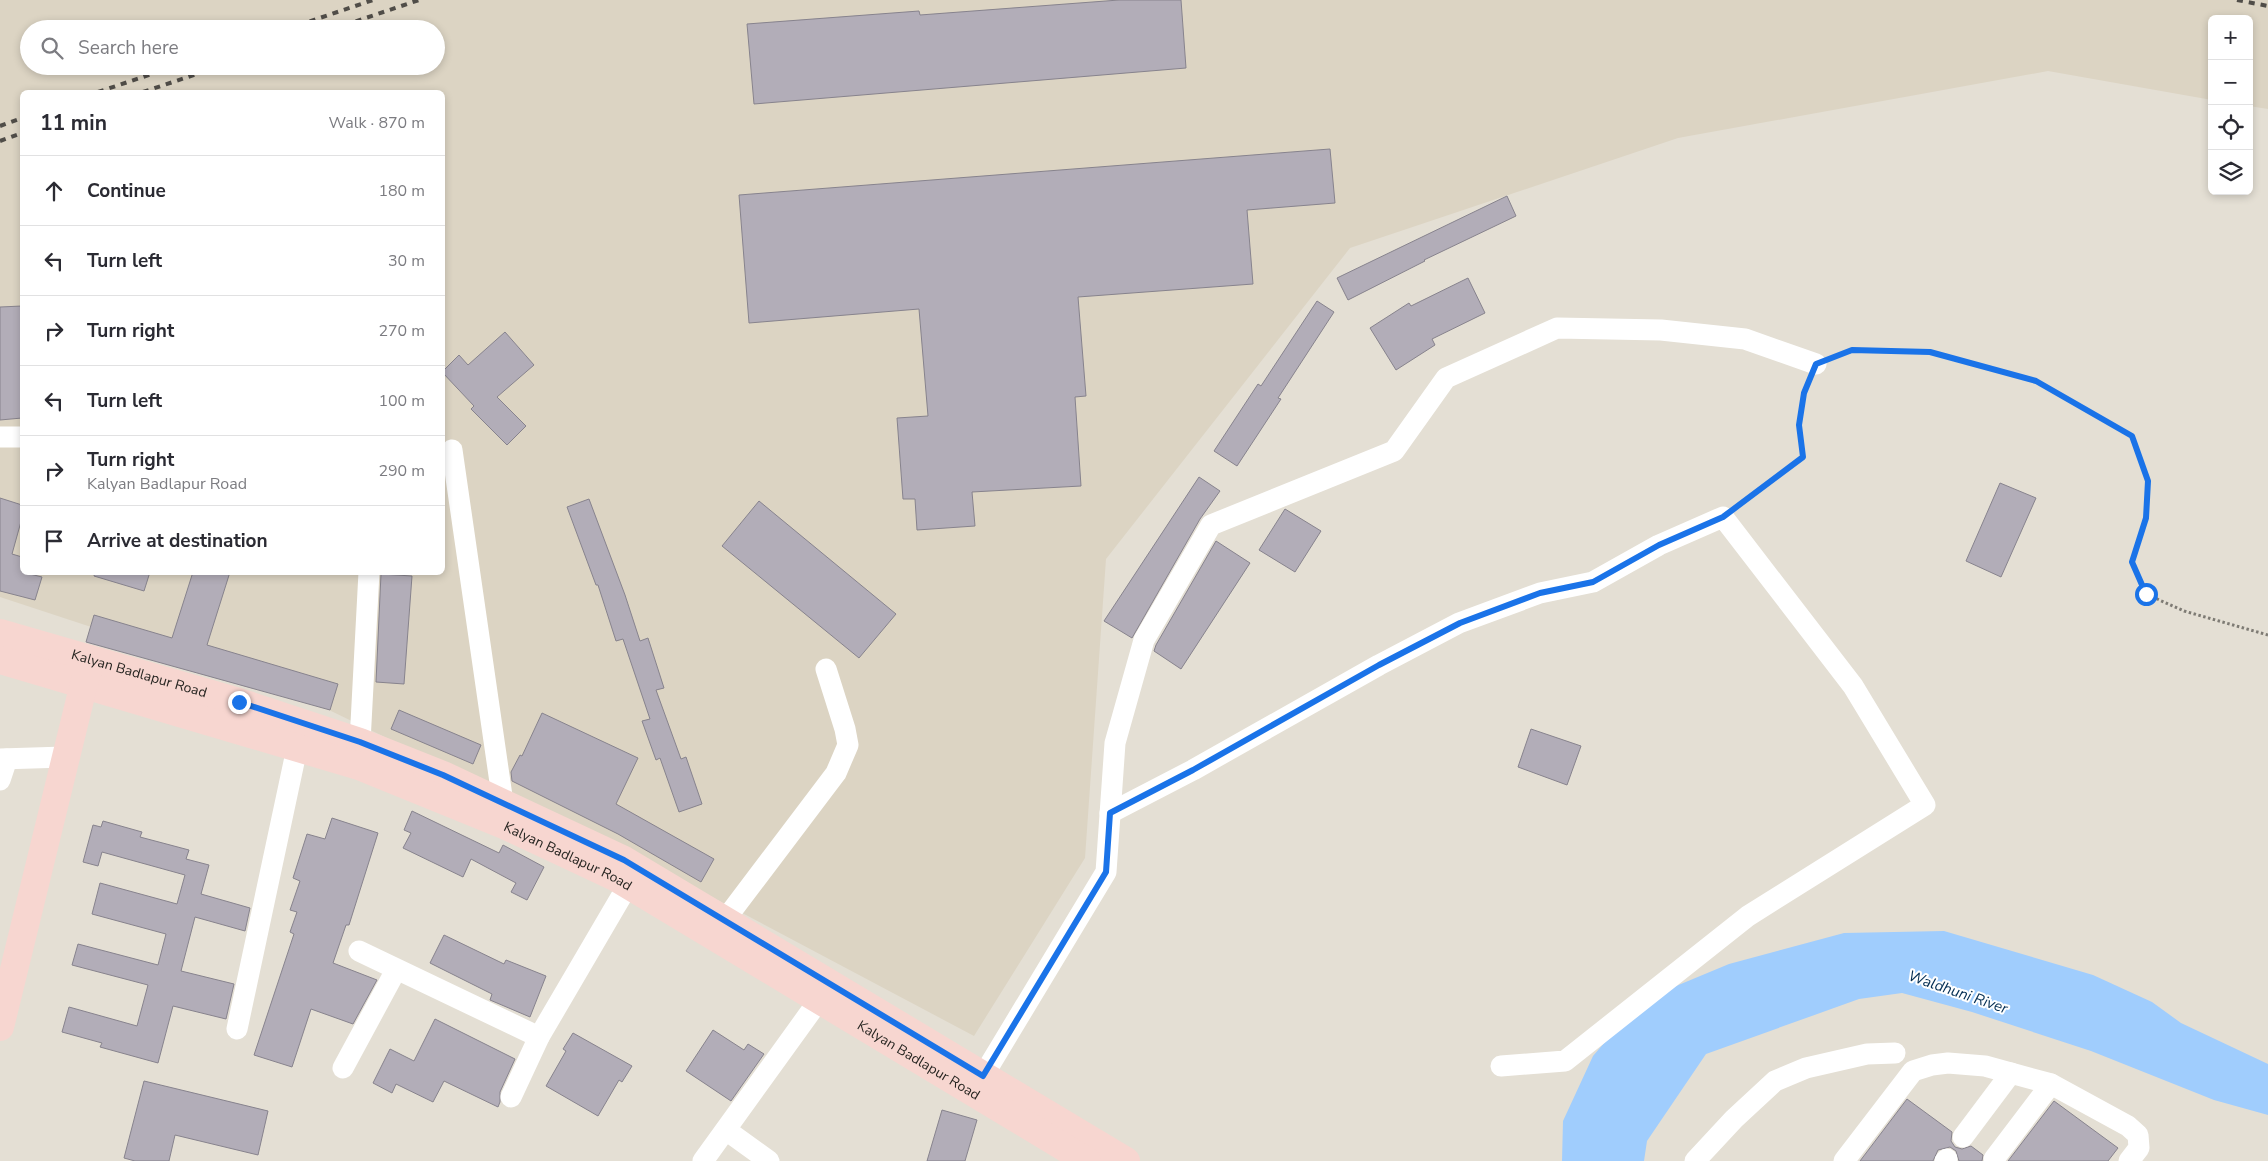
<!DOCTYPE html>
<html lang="en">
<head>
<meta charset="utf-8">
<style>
	body { margin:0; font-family:"Nunito Sans",sans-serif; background:#f2f2f3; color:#2b2b33 }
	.controls { position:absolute; right:15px; top:15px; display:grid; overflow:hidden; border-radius:8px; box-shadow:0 2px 8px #0003 }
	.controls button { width:45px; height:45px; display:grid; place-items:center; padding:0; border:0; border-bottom:1px solid #e1e1e2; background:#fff; color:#2b2b33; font:25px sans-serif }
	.stop { position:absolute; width:15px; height:15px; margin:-11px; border:4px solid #1a73e8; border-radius:50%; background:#fff }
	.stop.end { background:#1a73e8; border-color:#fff; box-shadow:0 1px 5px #0008 }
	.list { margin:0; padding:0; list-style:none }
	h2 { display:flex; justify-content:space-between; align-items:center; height:65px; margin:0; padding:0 20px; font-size:21px }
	h2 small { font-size:16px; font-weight:400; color:#7c7c81 }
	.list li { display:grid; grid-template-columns:32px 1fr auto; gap:15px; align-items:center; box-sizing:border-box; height:70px; padding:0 20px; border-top:1px solid #e1e1e2 }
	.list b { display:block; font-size:19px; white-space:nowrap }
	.list p { margin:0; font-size:16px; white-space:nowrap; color:#7c7c81 }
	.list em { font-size:16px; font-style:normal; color:#7c7c81 }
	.icon { flex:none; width:28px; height:28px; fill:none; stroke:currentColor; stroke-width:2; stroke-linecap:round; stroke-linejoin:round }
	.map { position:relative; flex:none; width:2268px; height:1161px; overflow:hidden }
	.search { position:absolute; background:#fff; box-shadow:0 2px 8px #0003; left:20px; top:20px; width:425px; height:55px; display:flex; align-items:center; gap:12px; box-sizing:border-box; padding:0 18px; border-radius:28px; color:#7c7c81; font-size:19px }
	.panel { position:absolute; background:#fff; box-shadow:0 2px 8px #0003; left:20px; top:90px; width:425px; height:485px; border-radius:8px }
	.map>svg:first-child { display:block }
	.built { fill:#dcd4c3; fill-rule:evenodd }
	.water { fill:#a0cdfd }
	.building { fill:#b2adb8; stroke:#87838d }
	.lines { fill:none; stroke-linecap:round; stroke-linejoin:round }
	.path { stroke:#7e7b74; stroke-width:3; stroke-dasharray:2.5 2.5; stroke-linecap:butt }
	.minor { stroke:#fff; stroke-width:21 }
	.major { stroke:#f7d6d0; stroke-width:28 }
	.rail { stroke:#504d48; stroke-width:4; stroke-dasharray:6 6; stroke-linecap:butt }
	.route { stroke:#1a73e8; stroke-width:6 }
	.labels { text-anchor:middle; stroke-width:4; stroke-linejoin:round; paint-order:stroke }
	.street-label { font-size:14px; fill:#282622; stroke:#fff }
	.water-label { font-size:15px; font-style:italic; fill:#032d52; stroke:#fff }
</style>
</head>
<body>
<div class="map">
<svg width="2268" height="1161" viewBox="0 0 2268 1161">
	<rect width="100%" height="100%" fill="#e4dfd4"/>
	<path class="built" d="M0 0H2268V109L2249 106V19H2212V100L2048 71 1678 138 1350 248 1106 559 1085 858 974 1036 678 879 298 695 0 597ZM29 29H436V66H29ZM22 92H442V572H22Z"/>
	<path class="water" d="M1944 931 2093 975 2152 1002 2181 1023 2268 1064V1115L2214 1100 2091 1051 1972 1012 1902 993 1859 999 1706 1054 1647 1141 1644 1161H1562L1563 1121 1593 1056 1640 1001 1729 964 1844 933Z"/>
	<g class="building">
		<path d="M1119 0H1181L1186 68 754 104 747 24 919 11 920 15Z"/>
		<path d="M1330 149 1335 203 1247 210 1253 284 1078 297 1086 396 1075 397 1081 486 972 492 975 526 917 530 915 499H903L897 418 928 416 919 309 749 323 739 195Z"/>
		<path d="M1507 196 1516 216 1424 260 1425 261 1348 300 1337 278Z"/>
		<path d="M1468 278 1485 313 1432 339 1435 345 1396 370 1370 328 1409 303 1411 306Z"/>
		<path d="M1317 301 1334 312 1278 398 1281 399 1237 466 1214 451 1258 384 1261 386Z"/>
		<path d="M22 306V418L0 420V307Z"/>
		<path d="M505 332 534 365 497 397 526 426 507 445 471 409 474 406 442 372 459 355 468 365Z"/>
		<path d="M1199 477 1220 491 1200 519 1132 638 1104 621Z"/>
		<path d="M2000 483 2036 498 2001 577 1966 561Z"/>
		<path d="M0 498 22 505V518L12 554 22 557V572L42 577 35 600 0 591Z"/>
		<path d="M589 499 625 595 640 641 648 638 664 688 656 690 681 759 686 757 702 804 679 812 660 758 656 760 642 721 650 719 623 639 616 641 598 585H596L567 507Z"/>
		<path d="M759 501 896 614 859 658 722 546Z"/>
		<path d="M1285 509 1321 531 1295 572 1259 550Z"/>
		<path d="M1216 541 1250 563 1181 669 1154 651 1156 645Z"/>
		<path d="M95 572H150L144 591 94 576Z"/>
		<path d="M193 572H230L207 645 338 684 330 710 86 642 94 615 172 638Z"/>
		<path d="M381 574 412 576 404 684 376 682Z"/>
		<path d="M399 710 481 745 473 764 391 729Z"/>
		<path d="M542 713 638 758 616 804 714 859 701 882 618 834 512 781 511 772 520 755 522 756Z"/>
		<path d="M1531 729 1581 746 1567 785 1518 767Z"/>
		<path d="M412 811 499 853 503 845 544 867 527 900 511 892 516 883 471 859 463 877 403 848 411 833 404 830Z"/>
		<path d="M332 818 378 833 349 925H346L333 963 377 980 353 1024 311 1009 292 1067 254 1055 294 934 290 932 297 912 290 910 300 881 293 878 307 834 325 839Z"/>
		<path d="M103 821 142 832 140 837 189 850 186 859 209 865 201 894 250 908 245 931 195 917 181 971 234 984 226 1019 173 1006 158 1063 100 1047 102 1043 62 1032 69 1007 137 1026 148 985 72 965 78 944 158 965 166 934 92 914 100 883 177 904 185 875 102 852 98 866 83 862 93 825 101 827Z"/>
		<path d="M444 935 504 964 506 960 546 976 530 1017 490 1000 492 994 430 963Z"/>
		<path d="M435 1019 515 1059 500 1092V1102L498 1107 444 1081 433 1102 396 1084 392 1093 373 1083 390 1049 414 1061Z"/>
		<path d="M713 1030 744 1050 748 1044 764 1054 731 1101 686 1071Z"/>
		<path d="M573 1033 632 1066 622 1082 619 1080 598 1116 546 1086 566 1051 563 1049Z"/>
		<path d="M144 1081 268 1111 258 1155 175 1135 169 1161H135L124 1158Z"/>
		<path d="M1907 1099 1952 1132 1951 1141 1955 1147 1962 1149 1971 1146 1983 1155 1982 1161H1959L1956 1151 1950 1147 1938 1150 1933 1161H1860Z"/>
		<path d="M2054 1101 2118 1148 2108 1161H2008Z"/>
		<path d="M942 1110 977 1120 965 1161H927Z"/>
	</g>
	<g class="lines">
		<g class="path">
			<path d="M1834 357 1852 351 1930 352 2036 381 2132 436 2148 481 2146 518 2132 562 2146 594 2184 611 2268 635"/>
			<path d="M1737 506 1803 457C1800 430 1797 408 1809 382"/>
		</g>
		<g class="minor">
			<path d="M0 437H22"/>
			<path d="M452 450 503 803"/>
			<path d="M360 742 369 572"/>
			<path d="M0 759 65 757"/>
			<path d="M0 780 7 759"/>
			<path d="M1110 813 1193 770 1379 665 1459 623 1540 593 1593 582 1659 545 1723 517 1853 686 1925 805 1748 916 1565 1061 1501 1066"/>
			<path d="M715 933 836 773 848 745 845 729 826 669"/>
			<path d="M359 951 539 1037"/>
			<path d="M237 1029 297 748"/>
			<path d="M343 1068 396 970"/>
			<path d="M983 1076 1106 872 1115 743 1144 640 1211 525 1394 451 1446 378 1557 328 1661 330 1745 339 1816 364"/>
			<path d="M511 1097 539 1037 628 885"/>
			<path d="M726 1130 769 1161"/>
			<path d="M1963 1137 2011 1073"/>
			<path d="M1994 1159 2051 1084"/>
			<path d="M703 1161 827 989"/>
			<path d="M1695 1161 1734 1119 1775 1081 1806 1068 1867 1054 1895 1053"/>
			<path d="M1844 1161 1913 1071 1932 1065 1948 1063 1985 1066 2051 1084 2128 1126 2138 1135 2139 1148 2129 1161"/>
			<path d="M1945 1161 1947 1159"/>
		</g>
		<g class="major">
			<path id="s1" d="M0 633 239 702 360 742 443 775 624 860 1126 1161"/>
			<path id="s2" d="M0 660 359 766 504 825 615 877 1087 1161"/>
			<path d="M0 1027 88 667"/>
		</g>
		<g class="rail">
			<path d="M2237 0 2268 6"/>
			<path d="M287 29 373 0"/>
			<path d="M333 29 419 0"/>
			<path d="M98 92 176 66"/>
			<path d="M143 92 221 66"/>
			<path d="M0 126 22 118"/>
			<path d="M0 141 22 133"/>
		</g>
	</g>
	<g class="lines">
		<path class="route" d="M239 702 360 742 443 775 624 860 983 1076 1106 872 1110 813 1193 770 1379 665 1460 623 1540 593 1593 582 1659 545 1723 517 1803 457 1799 425 1804 393 1816 364 1852 350 1930 352 2036 381 2132 436 2148 481 2146 518 2132 562 2146 594"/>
	</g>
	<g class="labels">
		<g class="street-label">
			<text dy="5" stroke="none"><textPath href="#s1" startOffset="145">Kalyan Badlapur Road</textPath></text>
			<text dy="5" stroke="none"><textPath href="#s2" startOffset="602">Kalyan Badlapur Road</textPath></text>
			<text dy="5" stroke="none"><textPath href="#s2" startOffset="1008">Kalyan Badlapur Road</textPath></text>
		</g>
		<g class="water-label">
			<text transform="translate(1958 992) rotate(19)" y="5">Waldhuni River</text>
		</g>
	</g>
</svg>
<div class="controls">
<button>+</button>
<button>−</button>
<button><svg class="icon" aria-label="locate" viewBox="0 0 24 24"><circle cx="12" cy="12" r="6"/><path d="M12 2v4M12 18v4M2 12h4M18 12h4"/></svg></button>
<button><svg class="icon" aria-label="layers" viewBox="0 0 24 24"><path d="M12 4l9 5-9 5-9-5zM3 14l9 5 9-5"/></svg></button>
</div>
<div class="stop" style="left:2146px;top:594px"></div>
<div class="stop end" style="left:239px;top:702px"></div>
<div class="search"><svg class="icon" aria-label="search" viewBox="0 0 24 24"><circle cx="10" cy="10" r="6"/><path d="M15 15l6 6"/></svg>Search here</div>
<section class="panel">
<h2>11 min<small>Walk · 870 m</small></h2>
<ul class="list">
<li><svg class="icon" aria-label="ahead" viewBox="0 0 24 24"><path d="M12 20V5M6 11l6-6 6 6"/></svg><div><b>Continue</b></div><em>180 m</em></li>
<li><svg class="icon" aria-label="left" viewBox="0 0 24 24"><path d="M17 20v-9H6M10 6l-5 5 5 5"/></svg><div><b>Turn left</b></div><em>30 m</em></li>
<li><svg class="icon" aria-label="right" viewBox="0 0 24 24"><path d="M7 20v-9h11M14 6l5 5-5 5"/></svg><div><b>Turn right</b></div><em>270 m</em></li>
<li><svg class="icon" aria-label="left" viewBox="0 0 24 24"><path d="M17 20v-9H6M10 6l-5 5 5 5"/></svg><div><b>Turn left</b></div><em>100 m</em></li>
<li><svg class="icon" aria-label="right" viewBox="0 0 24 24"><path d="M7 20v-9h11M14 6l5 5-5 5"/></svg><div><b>Turn right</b><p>Kalyan Badlapur Road</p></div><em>290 m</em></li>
<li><svg class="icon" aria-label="arrive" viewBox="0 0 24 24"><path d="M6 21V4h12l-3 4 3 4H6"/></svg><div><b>Arrive at destination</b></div></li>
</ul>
</section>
</div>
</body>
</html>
